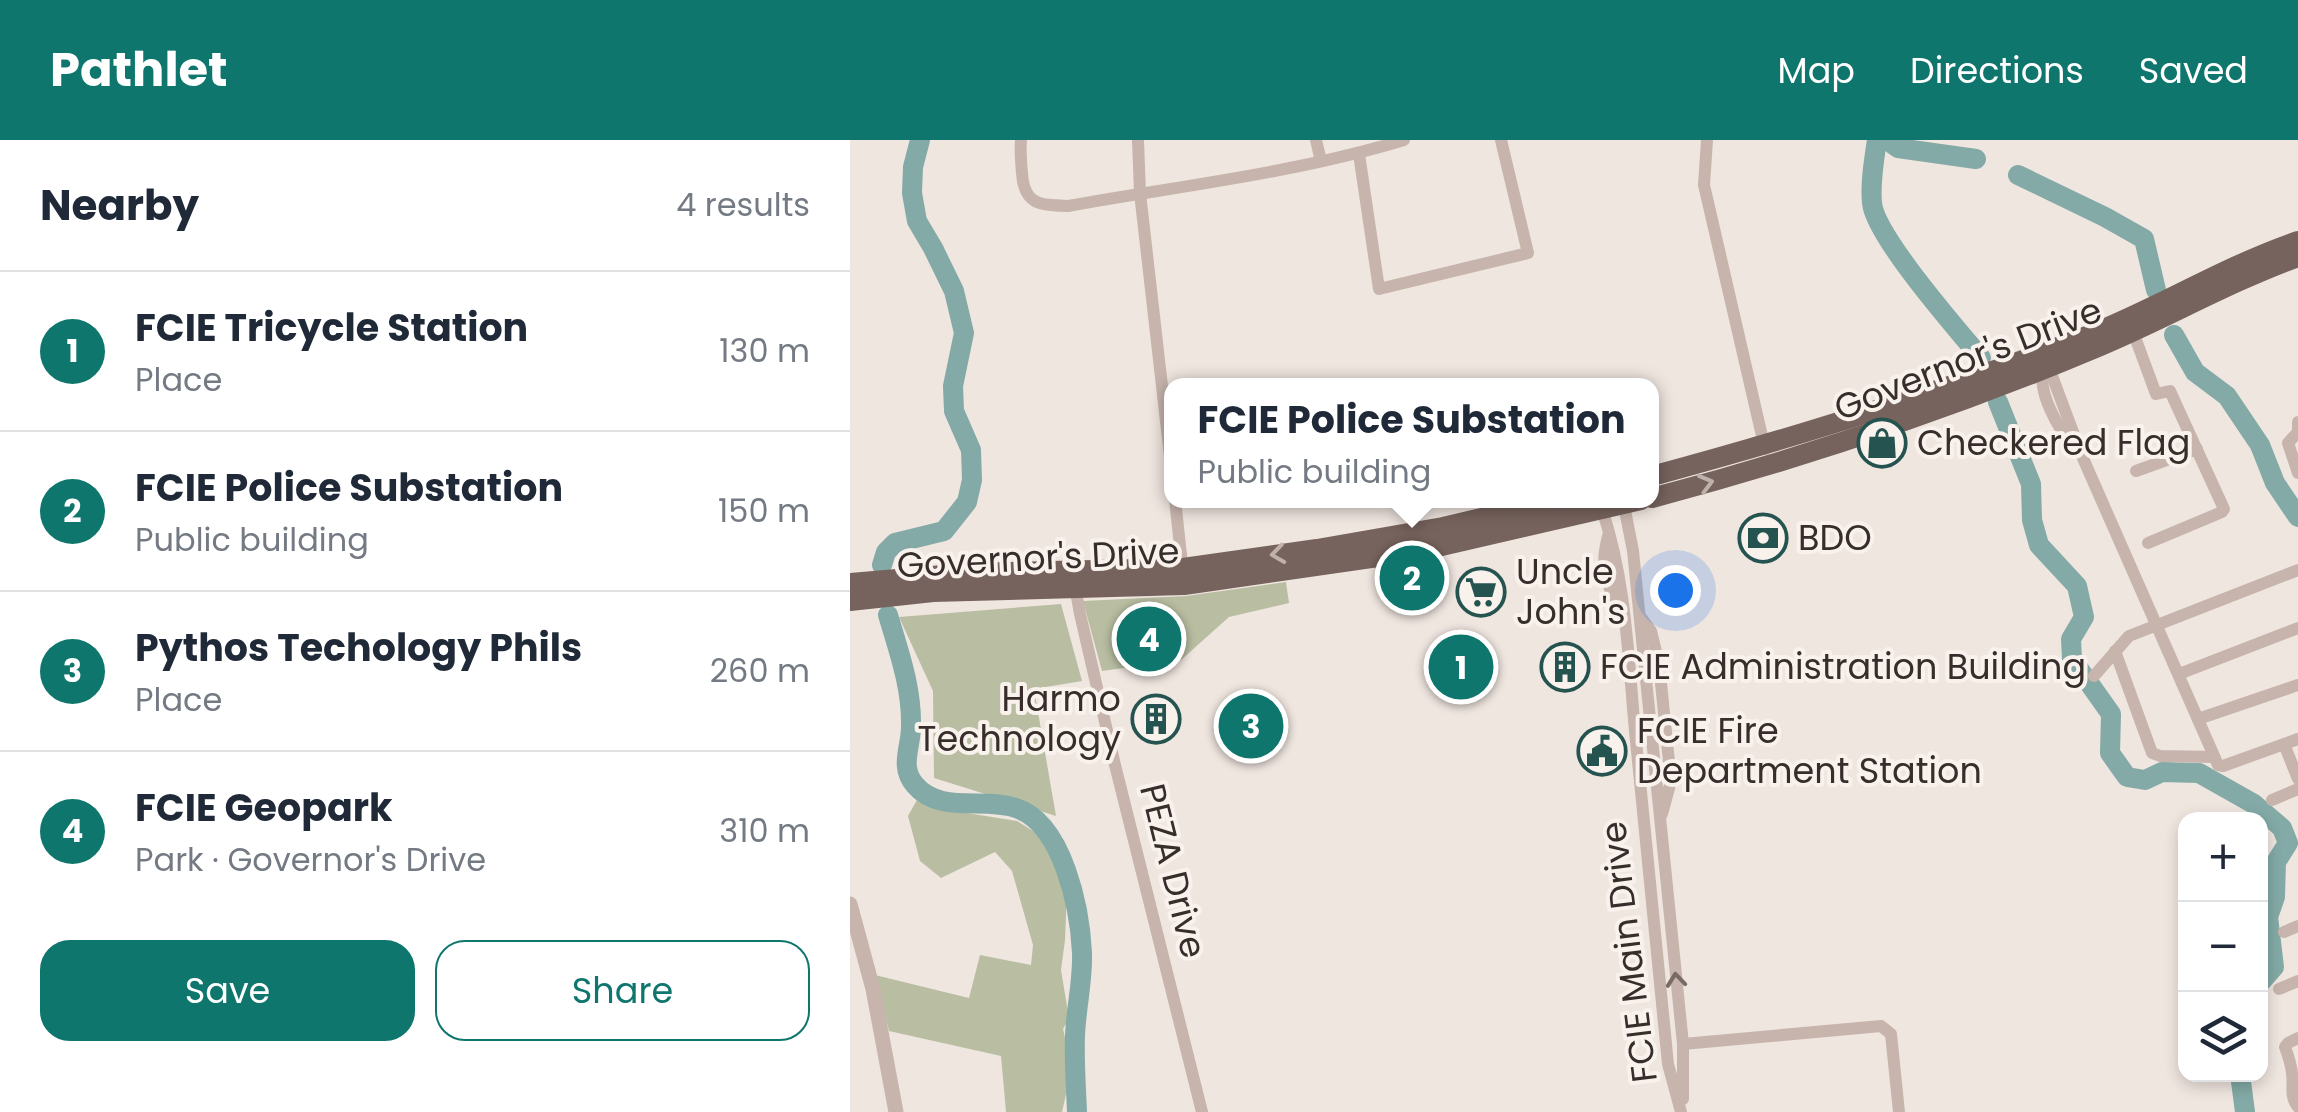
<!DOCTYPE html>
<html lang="en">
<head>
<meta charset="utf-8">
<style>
	body { margin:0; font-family:Poppins,sans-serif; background:#f6f6f7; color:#1f2937 }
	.controls { position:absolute; right:30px; bottom:30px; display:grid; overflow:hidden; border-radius:20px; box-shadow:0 5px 15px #0003 }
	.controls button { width:90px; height:90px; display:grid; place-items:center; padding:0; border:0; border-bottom:2px solid #e0e1e3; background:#fff; color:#1f2937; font:50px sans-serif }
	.you { position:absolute; left:825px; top:450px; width:35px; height:35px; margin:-25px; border:8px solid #fff; border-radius:50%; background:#1a73e8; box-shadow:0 0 0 15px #1a73e833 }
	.badge { display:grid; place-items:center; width:65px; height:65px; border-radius:50%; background:#0f766e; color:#fff; font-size:32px; font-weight:700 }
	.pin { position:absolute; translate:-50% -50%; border:5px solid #fff; box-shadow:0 2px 10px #0006 }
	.popup { position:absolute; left:314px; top:238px; width:495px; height:130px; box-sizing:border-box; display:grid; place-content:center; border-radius:20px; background:#fff; filter:drop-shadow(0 2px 8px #0005); font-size:32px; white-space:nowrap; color:#747a83 }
	.popup b { font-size:38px; color:#1f2937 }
	.popup::after { content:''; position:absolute; left:50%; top:100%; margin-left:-20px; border:20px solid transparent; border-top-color:#fff }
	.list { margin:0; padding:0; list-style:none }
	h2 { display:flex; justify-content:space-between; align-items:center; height:130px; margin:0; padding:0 40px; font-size:42px }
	h2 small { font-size:32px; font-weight:400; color:#747a83 }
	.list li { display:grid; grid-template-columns:65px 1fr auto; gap:30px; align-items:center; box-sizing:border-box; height:160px; padding:0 40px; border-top:2px solid #e0e1e3 }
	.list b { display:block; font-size:38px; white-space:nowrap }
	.list p { margin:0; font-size:32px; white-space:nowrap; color:#747a83 }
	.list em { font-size:32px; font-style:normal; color:#747a83 }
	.actions { display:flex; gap:20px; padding:30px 40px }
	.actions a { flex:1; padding:22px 0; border:2px solid #0f766e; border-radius:30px; text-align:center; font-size:35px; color:#0f766e }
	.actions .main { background:#0f766e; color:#fff }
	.icon { flex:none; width:55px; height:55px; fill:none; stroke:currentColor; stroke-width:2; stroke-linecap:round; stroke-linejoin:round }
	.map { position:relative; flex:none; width:1448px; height:972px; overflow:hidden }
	header { display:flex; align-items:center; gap:60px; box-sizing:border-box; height:140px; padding:0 50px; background:#0f766e; color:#fff }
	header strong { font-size:48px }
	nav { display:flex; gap:55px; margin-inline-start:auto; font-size:35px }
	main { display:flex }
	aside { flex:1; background:#fff }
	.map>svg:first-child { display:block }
	.green { fill:#b9bea2 }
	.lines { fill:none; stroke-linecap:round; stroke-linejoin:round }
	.river { stroke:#83aaa6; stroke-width:20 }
	.minor { stroke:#c7b5ad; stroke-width:12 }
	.tertiary { stroke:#c7b5ad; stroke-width:15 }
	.primary { stroke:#77635e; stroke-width:20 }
	.oneway { stroke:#beb1ac }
	.oneway2 { stroke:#786a66 }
	.labels { text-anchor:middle; stroke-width:8; stroke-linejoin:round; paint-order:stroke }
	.street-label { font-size:35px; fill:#372d2b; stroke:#f8f1ec }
	.poi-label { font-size:35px; fill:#372d2b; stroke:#f8f1ec; text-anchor:start }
</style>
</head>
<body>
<header>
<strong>Pathlet</strong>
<nav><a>Map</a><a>Directions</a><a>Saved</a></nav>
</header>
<main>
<aside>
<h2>Nearby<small>4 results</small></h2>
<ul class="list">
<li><span class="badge">1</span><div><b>FCIE Tricycle Station</b><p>Place</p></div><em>130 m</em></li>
<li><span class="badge">2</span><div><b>FCIE Police Substation</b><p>Public building</p></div><em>150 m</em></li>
<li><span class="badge">3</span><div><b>Pythos Techology Phils</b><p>Place</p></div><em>260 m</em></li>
<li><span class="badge">4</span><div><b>FCIE Geopark</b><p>Park · Governor's Drive</p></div><em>310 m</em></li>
</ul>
<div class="actions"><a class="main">Save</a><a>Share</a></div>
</aside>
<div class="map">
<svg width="1448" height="972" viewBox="0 0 1448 972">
	<rect width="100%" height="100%" fill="#f0e6e0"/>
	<g class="green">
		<path d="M436 442 439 463 379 477 331 520 252 531 233 461 336 456Z"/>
		<path d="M211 464 232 541 184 549 206 676 84 638 83 551 49 477Z"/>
		<path d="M68 658 98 670 167 681 191 696 214 735 217 750 215 800 211 830 219 878 213 889 222 928 212 972H156L151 916 39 891 25 835 119 858 130 815 181 825 183 805 162 731 145 712 91 738 70 721 58 676Z"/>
	</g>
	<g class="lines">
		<g class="river">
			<path d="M1027 0C1024 20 1020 43 1022 63 1025 96 1107 189 1131 218"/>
			<path d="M1037 0 1048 8 1126 19"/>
			<path d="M1168 35 1255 77 1294 99 1306 150"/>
			<path d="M1324 195 1345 232 1377 256 1410 305 1425 343 1448 377"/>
			<path d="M1148 262 1181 344 1182 380 1189 405 1227 446 1234 477 1221 499 1222 519 1261 574 1260 613 1277 637 1295 640 1312 632 1349 633 1404 664 1432 688 1438 703 1426 722 1425 757 1418 777 1424 827 1410 843"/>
			<path d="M32 425 36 412 45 403 94 391 117 362 122 340 121 310 104 271 103 246 114 193 104 151 83 108 67 81 62 53 63 27 70 0"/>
			<path d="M38 475C49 512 62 548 61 587 61 607 49 627 65 645 89 674 134 657 166 668 213 683 230 769 232 813 233 841 226 868 225 896 224 921 226 947 227 972"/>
			<path d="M1390 934 1395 972"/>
		</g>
		<g class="minor">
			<path d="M171 0C170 11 171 22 172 33 174 65 190 65 218 66 330 46 445 33 554 0"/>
			<path d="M288 0 290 53 322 334"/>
			<path d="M466 0 471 21"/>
			<path d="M857 0 854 45 915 309"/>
			<path d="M509 14 529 149 678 113 651 0"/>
			<path d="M1282 189 1306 254 1320 251 1374 369 1372 372 1298 403"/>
			<path d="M1193 226 1201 233 1232 316 1368 625 1373 626 1448 599"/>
			<path d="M1194 228C1186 251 1209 290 1224 307"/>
			<path d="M1448 282V292L1438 303 1448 333"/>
			<path d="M1286 331 1347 309"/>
			<path d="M325 360 333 433"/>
			<path d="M773 360 783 411 833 904V959"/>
			<path d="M751 366C776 439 778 515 785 591 796 702 807 813 818 924L831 972"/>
			<path d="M758 396C748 433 760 443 769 477"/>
			<path d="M225 446 230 474 265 625 352 972"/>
			<path d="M790 476 801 491 809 524 821 641 812 674"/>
			<path d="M1265 511 1302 613 1310 616 1364 617"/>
			<path d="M1329 534 1448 488"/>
			<path d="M1244 536 1279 496 1448 430"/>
			<path d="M1348 579 1448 545"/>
			<path d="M1434 604 1448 639"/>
			<path d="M1422 660 1448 649"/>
			<path d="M1434 792 1448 786"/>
			<path d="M1429 849 1448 841"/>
			<path d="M1448 898 1438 903 1435 907C1438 915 1441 924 1442 933 1444 947 1439 955 1448 967"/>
			<path d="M833 904 1031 886 1041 894 1049 972"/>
		</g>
		<path class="tertiary" d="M0 764 23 849 46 972"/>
		<g class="primary">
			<path d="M802 336C950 296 1096 251 1239 195 1310 167 1375 126 1448 101"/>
			<path d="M802 358C953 318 1103 268 1248 207 1315 179 1379 142 1448 117"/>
			<path d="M0 443 116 433 333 428 467 409 593 387 708 360"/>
			<path d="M0 461 83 452 334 445 570 411 791 360"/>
		</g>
	</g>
	<defs><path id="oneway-chevron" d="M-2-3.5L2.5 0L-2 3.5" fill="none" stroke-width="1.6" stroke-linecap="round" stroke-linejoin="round" transform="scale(2.5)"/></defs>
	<g class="oneway">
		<use href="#oneway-chevron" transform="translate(856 343) rotate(-15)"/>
		<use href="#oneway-chevron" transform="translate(428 414) rotate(172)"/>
	</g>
	<use class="oneway2" href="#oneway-chevron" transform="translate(826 840) rotate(-96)"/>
	<defs>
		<g id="shop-ring" transform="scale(2.5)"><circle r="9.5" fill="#f8f1ec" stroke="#255350" stroke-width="1.5"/><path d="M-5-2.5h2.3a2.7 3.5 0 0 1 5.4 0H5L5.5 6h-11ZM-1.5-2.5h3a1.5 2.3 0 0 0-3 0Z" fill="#255350"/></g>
		<g id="bank-ring" transform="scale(2.5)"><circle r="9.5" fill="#f8f1ec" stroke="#255350" stroke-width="1.5"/><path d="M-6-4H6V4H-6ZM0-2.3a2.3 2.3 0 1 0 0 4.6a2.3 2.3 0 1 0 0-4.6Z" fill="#255350"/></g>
		<g id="supermarket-ring" transform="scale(2.5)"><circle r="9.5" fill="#f8f1ec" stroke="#255350" stroke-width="1.5"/><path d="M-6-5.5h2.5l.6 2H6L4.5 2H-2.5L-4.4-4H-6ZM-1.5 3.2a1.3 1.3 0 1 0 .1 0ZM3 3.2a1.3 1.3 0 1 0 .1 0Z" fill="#255350"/></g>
		<g id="building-ring" transform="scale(2.5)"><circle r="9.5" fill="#f8f1ec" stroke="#255350" stroke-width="1.5"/><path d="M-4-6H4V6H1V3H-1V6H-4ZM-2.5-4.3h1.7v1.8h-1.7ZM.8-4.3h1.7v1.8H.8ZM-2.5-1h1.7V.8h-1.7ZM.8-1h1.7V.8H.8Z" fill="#255350"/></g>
		<g id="civic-ring" transform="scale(2.5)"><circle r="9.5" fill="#f8f1ec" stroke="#255350" stroke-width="1.5"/><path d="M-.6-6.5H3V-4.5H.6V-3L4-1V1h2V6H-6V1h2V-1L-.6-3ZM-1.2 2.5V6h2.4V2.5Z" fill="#255350"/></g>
	</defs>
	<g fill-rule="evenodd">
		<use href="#shop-ring" x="1032" y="303"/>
		<use href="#bank-ring" x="913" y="398"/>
		<use href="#supermarket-ring" x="631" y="452"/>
		<use href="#building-ring" x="715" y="527"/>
		<use href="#building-ring" x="306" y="579"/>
		<use href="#civic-ring" x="752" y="611"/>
	</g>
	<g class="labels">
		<g class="street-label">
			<text transform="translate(1118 219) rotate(-21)" y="12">Governor's Drive</text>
			<text transform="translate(188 418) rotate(-3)" y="12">Governor's Drive</text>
			<text transform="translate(323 731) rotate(76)" y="12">PEZA Drive</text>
			<text transform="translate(779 812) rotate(-97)" y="12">FCIE Main Drive</text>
		</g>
		<g class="poi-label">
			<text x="1067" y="315">Checkered Flag</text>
			<text x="948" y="410">BDO</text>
			<text x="666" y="444">Uncle<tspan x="666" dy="40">John's</tspan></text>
			<text x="750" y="539">FCIE Administration Building</text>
			<text x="271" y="571" text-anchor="end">Harmo<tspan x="271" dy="40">Technology</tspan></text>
			<text x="787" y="603">FCIE Fire<tspan x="787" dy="40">Department Station</tspan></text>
		</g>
	</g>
</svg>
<div class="controls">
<button>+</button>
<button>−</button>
<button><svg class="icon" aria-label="layers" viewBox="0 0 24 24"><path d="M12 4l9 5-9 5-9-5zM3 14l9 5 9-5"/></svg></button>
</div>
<div class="you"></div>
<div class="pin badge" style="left:611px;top:527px">1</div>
<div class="pin badge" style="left:562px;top:438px">2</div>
<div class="popup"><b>FCIE Police Substation</b>Public building</div>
<div class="pin badge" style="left:401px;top:586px">3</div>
<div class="pin badge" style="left:299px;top:499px">4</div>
</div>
</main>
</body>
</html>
